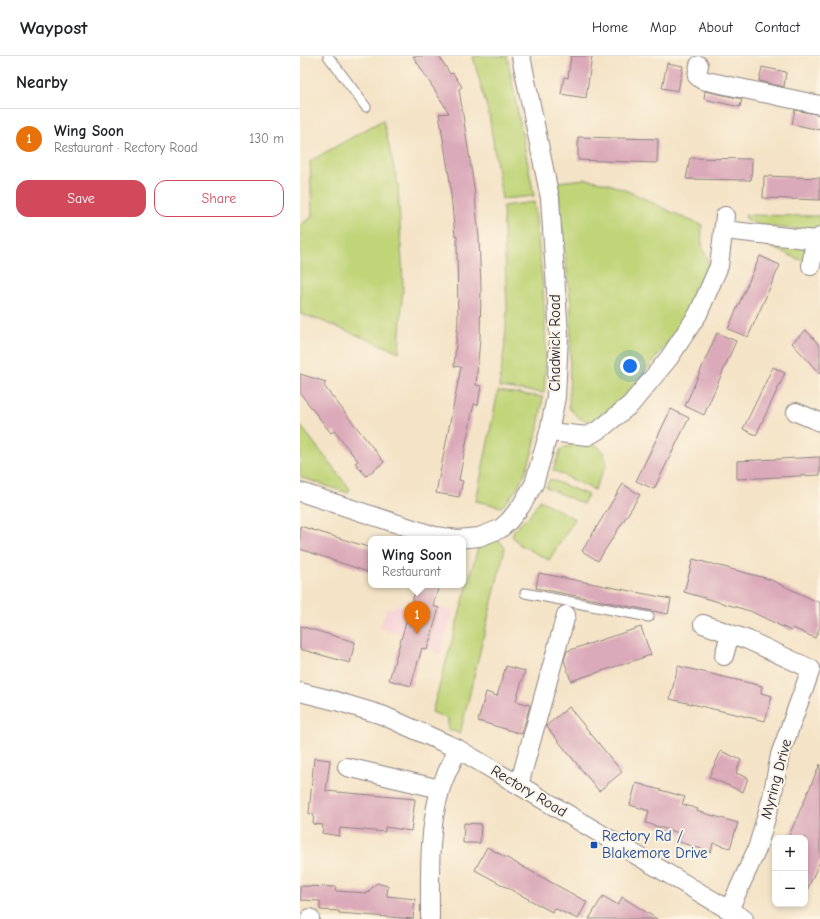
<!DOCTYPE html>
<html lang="en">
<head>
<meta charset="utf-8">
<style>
	body { margin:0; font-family:"Comic Neue",sans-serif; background:#f6f6f6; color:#202124 }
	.controls { position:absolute; right:12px; bottom:12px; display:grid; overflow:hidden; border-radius:8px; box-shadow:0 2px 6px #0003 }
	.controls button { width:36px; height:36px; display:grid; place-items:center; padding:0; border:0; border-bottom:1px solid #e0e0e0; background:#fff; color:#202124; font:20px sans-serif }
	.you { position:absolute; left:330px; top:310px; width:14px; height:14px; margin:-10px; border:3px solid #fff; border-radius:50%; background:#1a73e8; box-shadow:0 0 0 6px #1a73e833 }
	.badge { display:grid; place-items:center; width:26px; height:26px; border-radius:50%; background:#d1495b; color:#fff; font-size:13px; font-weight:700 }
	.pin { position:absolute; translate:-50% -33px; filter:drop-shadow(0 1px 2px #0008) }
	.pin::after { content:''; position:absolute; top:21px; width:14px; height:12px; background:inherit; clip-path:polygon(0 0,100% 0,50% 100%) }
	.popup { position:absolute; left:68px; top:480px; width:98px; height:52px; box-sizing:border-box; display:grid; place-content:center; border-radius:8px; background:#fff; filter:drop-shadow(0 1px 3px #0005); font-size:13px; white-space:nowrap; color:#757577 }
	.popup b { font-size:15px; color:#202124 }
	.popup::after { content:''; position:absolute; left:50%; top:100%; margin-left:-8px; border:8px solid transparent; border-top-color:#fff }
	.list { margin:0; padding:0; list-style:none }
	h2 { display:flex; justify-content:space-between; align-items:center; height:52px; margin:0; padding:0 16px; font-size:17px }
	h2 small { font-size:13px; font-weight:400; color:#757577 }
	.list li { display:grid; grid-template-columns:26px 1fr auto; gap:12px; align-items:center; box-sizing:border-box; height:60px; padding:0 16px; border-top:1px solid #e0e0e0 }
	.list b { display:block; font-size:15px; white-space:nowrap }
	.list p { margin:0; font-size:13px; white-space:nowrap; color:#757577 }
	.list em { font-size:13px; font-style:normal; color:#757577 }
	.actions { display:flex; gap:8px; padding:12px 16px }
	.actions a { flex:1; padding:9px 0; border:1px solid #d1495b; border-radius:12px; text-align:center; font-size:14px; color:#d1495b }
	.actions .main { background:#d1495b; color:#fff }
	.map { position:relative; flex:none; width:520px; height:863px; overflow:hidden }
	header { display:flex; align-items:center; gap:24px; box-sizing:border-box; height:56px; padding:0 20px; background:#fff; border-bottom:1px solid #e0e0e0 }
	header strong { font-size:19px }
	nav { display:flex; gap:22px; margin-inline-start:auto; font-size:14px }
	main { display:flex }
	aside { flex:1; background:#fff }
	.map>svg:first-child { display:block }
	.built { fill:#f6cfd6 }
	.green { fill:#c0d478; stroke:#717b5a }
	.building { fill:#dbaaba }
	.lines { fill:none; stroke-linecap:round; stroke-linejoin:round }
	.lane-casing { stroke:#8b8280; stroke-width:11 }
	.street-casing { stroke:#8b8280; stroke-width:20 }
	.lane { stroke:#fff; stroke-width:9 }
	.street { stroke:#fff; stroke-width:18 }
	.transit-dot { fill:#1a4fb4; stroke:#fcf5e5; stroke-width:1.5 }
	.labels { text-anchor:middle; stroke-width:4; stroke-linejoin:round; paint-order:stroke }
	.street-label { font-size:15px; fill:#22223b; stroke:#fcf5e5 }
	.transit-label { font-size:15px; fill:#164399; stroke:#fcf5e5; text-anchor:start }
</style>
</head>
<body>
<header>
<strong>Waypost</strong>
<nav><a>Home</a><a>Map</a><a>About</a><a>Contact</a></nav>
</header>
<main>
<aside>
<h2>Nearby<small></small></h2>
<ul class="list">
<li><span class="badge" style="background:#e8710a">1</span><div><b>Wing Soon</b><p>Restaurant · Rectory Road</p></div><em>130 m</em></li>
</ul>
<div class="actions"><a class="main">Save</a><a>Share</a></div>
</aside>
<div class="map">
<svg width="520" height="863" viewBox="0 0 520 863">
	<rect width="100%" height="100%" fill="#fcf5e5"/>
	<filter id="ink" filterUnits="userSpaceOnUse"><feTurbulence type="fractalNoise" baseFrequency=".025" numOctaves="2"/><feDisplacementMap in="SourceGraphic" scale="8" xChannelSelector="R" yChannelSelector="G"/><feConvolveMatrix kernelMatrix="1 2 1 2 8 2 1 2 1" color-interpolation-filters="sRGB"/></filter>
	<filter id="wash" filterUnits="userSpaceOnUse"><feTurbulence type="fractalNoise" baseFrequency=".012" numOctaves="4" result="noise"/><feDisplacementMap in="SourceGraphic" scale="16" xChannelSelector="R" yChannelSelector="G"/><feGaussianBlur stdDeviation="0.9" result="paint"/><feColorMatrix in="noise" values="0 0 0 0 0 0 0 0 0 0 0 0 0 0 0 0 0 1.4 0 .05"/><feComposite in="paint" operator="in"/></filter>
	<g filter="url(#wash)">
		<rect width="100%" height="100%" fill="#f4e3c6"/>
		<path class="built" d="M112 544 153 555 141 598 100 586 102 578 80 572 87 552 94 553 96 548 110 552Z"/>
		<g class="green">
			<path d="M175 0H207L234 140 202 143 189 59 173 1Z"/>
			<path d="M83 64 98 129 103 228 99 296 17 263 0 258V169L12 161 10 105Z"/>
			<path d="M285 123C327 128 362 155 402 169 402 175 401 182 402 188 403 198 411 203 408 213 399 251 326 350 290 366L279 362 269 352 271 250 257 126Z"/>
			<path d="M234 146C241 210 249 273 244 337L199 331 205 288 207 253 203 150Z"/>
			<path d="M445 159 520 160V170C500 176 466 172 447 164Z"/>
			<path d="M453 183 505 191V206Z"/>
			<path d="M198 335 243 341C237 378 231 425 201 451L176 445Z"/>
			<path d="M0 369 50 433 48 437 0 421Z"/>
			<path d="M273 388C295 388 301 385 307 408L294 434 253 414 261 393Z"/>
			<path d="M250 423 288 439 283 448 246 431Z"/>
			<path d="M240 444 275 463 249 504 220 489 212 480 214 474 231 458Z"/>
			<path d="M197 482 205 492 160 678 148 673V663L132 656 179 488Z"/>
		</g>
		<g id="blocks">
			<g class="building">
				<path d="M113 0H139L150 18 153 17 162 31 159 33 174 131 179 182 181 232 180 282 176 329 181 330 178 349 174 348 170 367 159 424 163 425 159 441 136 437 161 311 154 310 158 266 157 180H155L149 119 139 58 149 57Z"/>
				<path d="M271 0H292L286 42 261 38 264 21 268 22Z"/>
				<path d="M367 7 383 10 378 35 362 32Z"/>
				<path d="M462 11 486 16 484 31 459 25Z"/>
				<path d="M405 35 442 43 440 51 404 43Z"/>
				<path d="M495 54 520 59V74L492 68Z"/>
				<path d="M278 81 358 83 357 107 278 104Z"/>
				<path d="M390 102 452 103 451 124 386 123Z"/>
				<path d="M464 120 520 122V144L463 142Z"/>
				<path d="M460 200 480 209 448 281 428 273Z"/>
				<path d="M506 274 520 290V318L492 287Z"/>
				<path d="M417 277 436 285 404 359 385 350Z"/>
				<path d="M473 311 485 317 456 379 443 373Z"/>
				<path d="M0 318 26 326 24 330 84 406 66 420 55 407 58 405 34 375 31 377 0 337Z"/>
				<path d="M371 353 389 362 354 433 336 425Z"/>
				<path d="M520 401V419L437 423V405Z"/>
				<path d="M323 428 340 439 298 505 282 495Z"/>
				<path d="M0 470 71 492V517L0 493Z"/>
				<path d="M393 503 469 523 520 547V571L515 582 493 572 491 575 450 555 384 536Z"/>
				<path d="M239 517 371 543 368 558 236 532Z"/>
				<path d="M117 529H139L133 550 139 552 127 594 122 592 111 630 89 624Z"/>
				<path d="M0 570 55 586 50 607 0 593Z"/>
				<path d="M341 571 351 599 271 625 264 604 267 595Z"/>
				<path d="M206 610 225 615 216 645 230 649 222 678 178 665 186 636 197 640Z"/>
				<path d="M378 610 462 630 461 637 472 640 465 665 370 643Z"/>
				<path d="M269 651 322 716 299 735 246 670Z"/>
				<path d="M421 695 441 704 436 717 448 722 443 736 409 721Z"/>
				<path d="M14 702 30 704 26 735 115 743 111 775 85 771V776L40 772 39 780 22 777 23 769 13 768 14 758H9Z"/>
				<path d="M520 708V805L505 839V782H488Z"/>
				<path d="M336 727 385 741 382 748 398 753 397 755 438 767 430 792 413 787 411 796 379 786 382 778 346 767 349 755 330 749Z"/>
				<path d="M164 767 181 768 180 787H163Z"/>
				<path d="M187 791 287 846 278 863 254 852 252 856 175 814Z"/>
				<path d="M77 827 88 830 87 840 115 843 113 863 39 857V855L20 854V845L0 844V830L36 831 35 835 67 837Z"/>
				<path d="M303 840 318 849 322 841 357 863H289Z"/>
			</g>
		</g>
	</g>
	<g filter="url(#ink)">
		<use href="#blocks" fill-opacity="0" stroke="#8b8280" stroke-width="1"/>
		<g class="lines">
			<g class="lane-casing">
				<g id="lane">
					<path d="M28 0 66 51"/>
					<path d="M225 537 349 561"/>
				</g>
			</g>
			<g class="street-casing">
				<g id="street">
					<path d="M399 9 397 20 402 24 520 49"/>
					<path d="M424 174 515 184"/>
					<path d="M511 210 515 184 520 181"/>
					<path d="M496 356 520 366"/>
					<path d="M249 376 288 380 303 371 331 348 369 302 398 258 419 210 425 160"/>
					<path d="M0 436 135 480 157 483 179 481 200 473 209 465 221 450 234 428 249 376 256 341 259 279 250 142 221 0"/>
					<path d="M403 568 448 584 511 613 480 699 472 741 457 793 429 854"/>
					<path d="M424 600 430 578"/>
					<path d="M0 636 36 645 82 659 158 693 444 863"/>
					<path d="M47 711 140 733"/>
					<path d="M219 729 266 559"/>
					<path d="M10 862V863"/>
					<path d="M130 863C130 822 128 774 140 735 144 720 152 706 158 693"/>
				</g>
			</g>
			<use href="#lane" class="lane"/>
			<use href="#street" class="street"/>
		</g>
	</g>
	<rect class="transit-dot" x="290" y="785" width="8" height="8" rx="2"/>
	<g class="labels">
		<g class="street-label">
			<text transform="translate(255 287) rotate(-90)" y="5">Chadwick Road</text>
			<text transform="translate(476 723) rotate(-75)" y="5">Myring Drive</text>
			<text transform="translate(229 735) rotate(31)" y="5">Rectory Road</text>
		</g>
		<g class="transit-label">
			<text x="302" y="785">Rectory Rd /<tspan x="302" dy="17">Blakemore Drive</tspan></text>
		</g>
	</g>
</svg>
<div class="controls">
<button>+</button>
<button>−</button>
</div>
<div class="you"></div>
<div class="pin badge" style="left:117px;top:578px;background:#e8710a">1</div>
<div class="popup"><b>Wing Soon</b>Restaurant</div>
</div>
</main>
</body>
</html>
